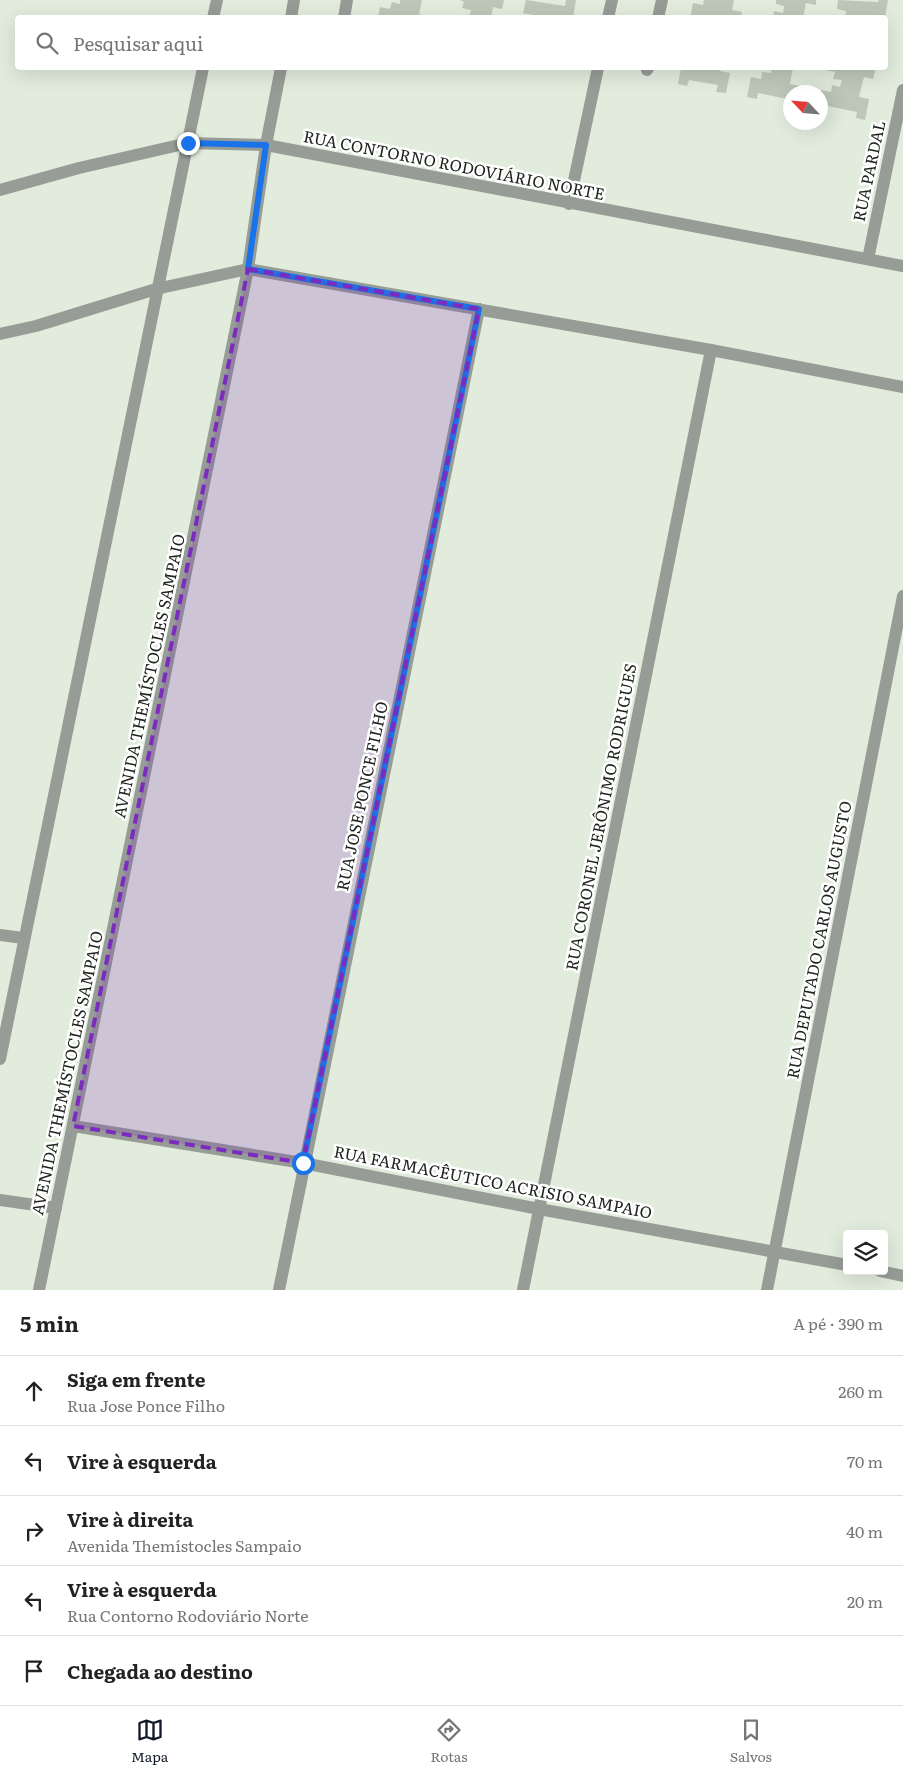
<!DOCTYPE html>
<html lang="pt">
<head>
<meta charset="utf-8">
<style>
	body { margin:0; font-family:Literata,serif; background:#f2f2f2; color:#222 }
	.controls { position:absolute; right:15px; bottom:15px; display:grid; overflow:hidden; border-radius:5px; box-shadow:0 5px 20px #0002 }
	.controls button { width:45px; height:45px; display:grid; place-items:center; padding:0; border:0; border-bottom:1px solid #e0e0e0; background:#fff; color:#222; font:25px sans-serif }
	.compass { position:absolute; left:783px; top:85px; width:45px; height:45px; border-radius:50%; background:#fff; box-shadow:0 5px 20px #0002; rotate:296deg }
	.stop { position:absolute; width:15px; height:15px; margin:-11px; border:4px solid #1a73e8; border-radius:50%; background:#fff }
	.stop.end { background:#1a73e8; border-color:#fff; box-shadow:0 1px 5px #0008 }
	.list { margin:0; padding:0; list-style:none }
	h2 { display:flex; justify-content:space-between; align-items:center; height:65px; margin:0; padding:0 20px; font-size:21px }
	h2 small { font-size:16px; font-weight:400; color:#767676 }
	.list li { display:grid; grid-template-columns:32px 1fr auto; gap:15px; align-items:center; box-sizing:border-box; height:70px; padding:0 20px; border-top:1px solid #e0e0e0 }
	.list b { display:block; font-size:19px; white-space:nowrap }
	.list p { margin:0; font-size:16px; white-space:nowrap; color:#767676 }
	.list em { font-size:16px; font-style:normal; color:#767676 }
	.icon { flex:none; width:28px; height:28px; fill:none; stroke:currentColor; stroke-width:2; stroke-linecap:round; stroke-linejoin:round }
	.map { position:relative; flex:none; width:903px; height:1290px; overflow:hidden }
	.search { position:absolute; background:#fff; box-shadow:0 5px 20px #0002; left:15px; right:15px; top:15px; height:55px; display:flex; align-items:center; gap:12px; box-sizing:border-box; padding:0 18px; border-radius:5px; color:#767676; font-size:19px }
	.sheet { height:415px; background:#fff }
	nav { display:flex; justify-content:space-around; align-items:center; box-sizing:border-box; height:70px; border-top:1px solid #e0e0e0; background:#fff; font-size:14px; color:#767676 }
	nav a { display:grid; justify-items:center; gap:2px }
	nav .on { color:#111827 }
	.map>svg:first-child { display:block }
	.building { fill:#bdc7b9 }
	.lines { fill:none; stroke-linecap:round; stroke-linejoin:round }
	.minor { stroke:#979c96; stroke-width:12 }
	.route { stroke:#1a73e8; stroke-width:6 }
	.marked { fill:#7b2cbf; fill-opacity:0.2; stroke:#7b2cbf; stroke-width:4; stroke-dasharray:10 6; stroke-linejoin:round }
	.labels { text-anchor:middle; stroke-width:5; stroke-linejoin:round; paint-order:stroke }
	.street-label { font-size:16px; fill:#20241f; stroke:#fff }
</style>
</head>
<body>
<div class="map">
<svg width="903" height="1290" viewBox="0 0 903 1290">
	<rect width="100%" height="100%" fill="#e1ecdd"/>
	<g class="building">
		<path d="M400 0H422L419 14 432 18H378L380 7 390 9 392 2 400 4Z"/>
		<path d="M460 0H504L502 9 493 7 491 18H469L471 10 462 8 464 2Z"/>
		<path d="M526 0 565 6 566 0H576L573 18H533V15L523 13Z"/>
		<path d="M704 0H734L732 10 742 12 741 18H690L693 3 703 5Z"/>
		<path d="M776 0H816V5L806 3 803 18H773L774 11 783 13 784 6 776 4Z"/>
		<path d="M838 0 878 2 879 0H888L885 18H845L846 11 837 9Z"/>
		<path d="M681 68H721L720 71 730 73 726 93 716 92 718 85 689 80 687 86 678 84Z"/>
		<path d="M772 68H793L790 84 800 86 799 92H790V105H786L787 99 758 93 757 99 747 97 751 77 761 79 762 72 771 73Z"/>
		<path d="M825 68H876L873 79 864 77 859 97 869 99 865 120 856 118 857 112 828 106 827 112 820 111 821 90 831 92 832 85 840 87 842 80 833 79 835 72 825 70Z"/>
	</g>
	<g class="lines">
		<g class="minor">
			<path d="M213 18 217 0"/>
			<path d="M291 18 294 0"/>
			<path d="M344 18 347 0"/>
			<path d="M608 18 612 0"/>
			<path d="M658 18 662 0"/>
			<path d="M647 70 648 68"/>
			<path d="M0 190 79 168 188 143 266 145 903 266"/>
			<path d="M569 204 598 68"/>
			<path d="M868 259 903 90"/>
			<path d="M0 334 36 326 156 289 248 269 711 350 903 387"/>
			<path d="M0 935 23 938"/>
			<path d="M0 1059 203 68"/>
			<path d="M73 1126 303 1163 539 1209 847 1265"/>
			<path d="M0 1200 56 1208"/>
			<path d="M880 1271 903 1276"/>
			<path d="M39 1290 248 269 266 145 281 68"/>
			<path d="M279 1290 479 309"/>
			<path d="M523 1290 711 350"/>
			<path d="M767 1290 903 596"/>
		</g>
	</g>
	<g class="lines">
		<path class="route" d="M188 143 266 145 248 269 479 309 303 1163"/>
	</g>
	<path class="marked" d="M248 269 479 309 303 1163 73 1126Z"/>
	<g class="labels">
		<g class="street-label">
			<text transform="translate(454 165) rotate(11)" y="6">RUA CONTORNO RODOVIÁRIO NORTE</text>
			<text transform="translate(869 171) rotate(-78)" y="6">RUA PARDAL</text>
			<text transform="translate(149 676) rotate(-78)" y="6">AVENIDA THEMÍSTOCLES SAMPAIO</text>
			<text transform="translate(362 796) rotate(-78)" y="6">RUA JOSE PONCE FILHO</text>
			<text transform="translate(601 817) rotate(-79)" y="6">RUA CORONEL JERÔNIMO RODRIGUES</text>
			<text transform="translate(819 940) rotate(-79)" y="6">RUA DEPUTADO CARLOS AUGUSTO</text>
			<text transform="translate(67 1073) rotate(-78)" y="6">AVENIDA THEMÍSTOCLES SAMPAIO</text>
			<text transform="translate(493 1182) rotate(11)" y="6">RUA FARMACÊUTICO ACRISIO SAMPAIO</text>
		</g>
	</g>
</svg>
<div class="controls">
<button><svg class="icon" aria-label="layers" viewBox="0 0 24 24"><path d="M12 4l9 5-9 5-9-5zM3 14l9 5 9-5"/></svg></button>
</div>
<svg class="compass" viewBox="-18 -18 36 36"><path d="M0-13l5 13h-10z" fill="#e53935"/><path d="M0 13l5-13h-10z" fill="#767676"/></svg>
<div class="stop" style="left:303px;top:1163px"></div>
<div class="stop end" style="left:188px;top:143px"></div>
<div class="search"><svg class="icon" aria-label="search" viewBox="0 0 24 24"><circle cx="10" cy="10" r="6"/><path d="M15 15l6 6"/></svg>Pesquisar aqui</div>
</div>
<section class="sheet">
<h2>5 min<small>A pé · 390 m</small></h2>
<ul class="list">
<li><svg class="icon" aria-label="ahead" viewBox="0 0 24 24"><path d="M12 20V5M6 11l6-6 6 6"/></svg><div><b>Siga em frente</b><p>Rua Jose Ponce Filho</p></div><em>260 m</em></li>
<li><svg class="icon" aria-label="left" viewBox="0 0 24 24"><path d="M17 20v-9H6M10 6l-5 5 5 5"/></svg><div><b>Vire à esquerda</b></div><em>70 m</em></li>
<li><svg class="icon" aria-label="right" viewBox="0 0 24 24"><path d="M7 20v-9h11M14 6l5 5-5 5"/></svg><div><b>Vire à direita</b><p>Avenida Themístocles Sampaio</p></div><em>40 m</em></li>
<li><svg class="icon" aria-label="left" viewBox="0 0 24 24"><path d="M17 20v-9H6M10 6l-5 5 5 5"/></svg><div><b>Vire à esquerda</b><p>Rua Contorno Rodoviário Norte</p></div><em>20 m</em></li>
<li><svg class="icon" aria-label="arrive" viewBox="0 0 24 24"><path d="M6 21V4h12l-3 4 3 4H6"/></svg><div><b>Chegada ao destino</b></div></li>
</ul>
</section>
<nav>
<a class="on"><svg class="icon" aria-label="map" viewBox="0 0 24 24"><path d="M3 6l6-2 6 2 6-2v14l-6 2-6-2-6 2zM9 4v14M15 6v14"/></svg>Mapa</a>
<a><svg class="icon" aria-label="directions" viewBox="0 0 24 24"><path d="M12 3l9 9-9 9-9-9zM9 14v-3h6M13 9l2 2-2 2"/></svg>Rotas</a>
<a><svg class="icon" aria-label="saved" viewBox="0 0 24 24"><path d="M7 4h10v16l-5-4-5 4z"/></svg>Salvos</a>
</nav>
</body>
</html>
